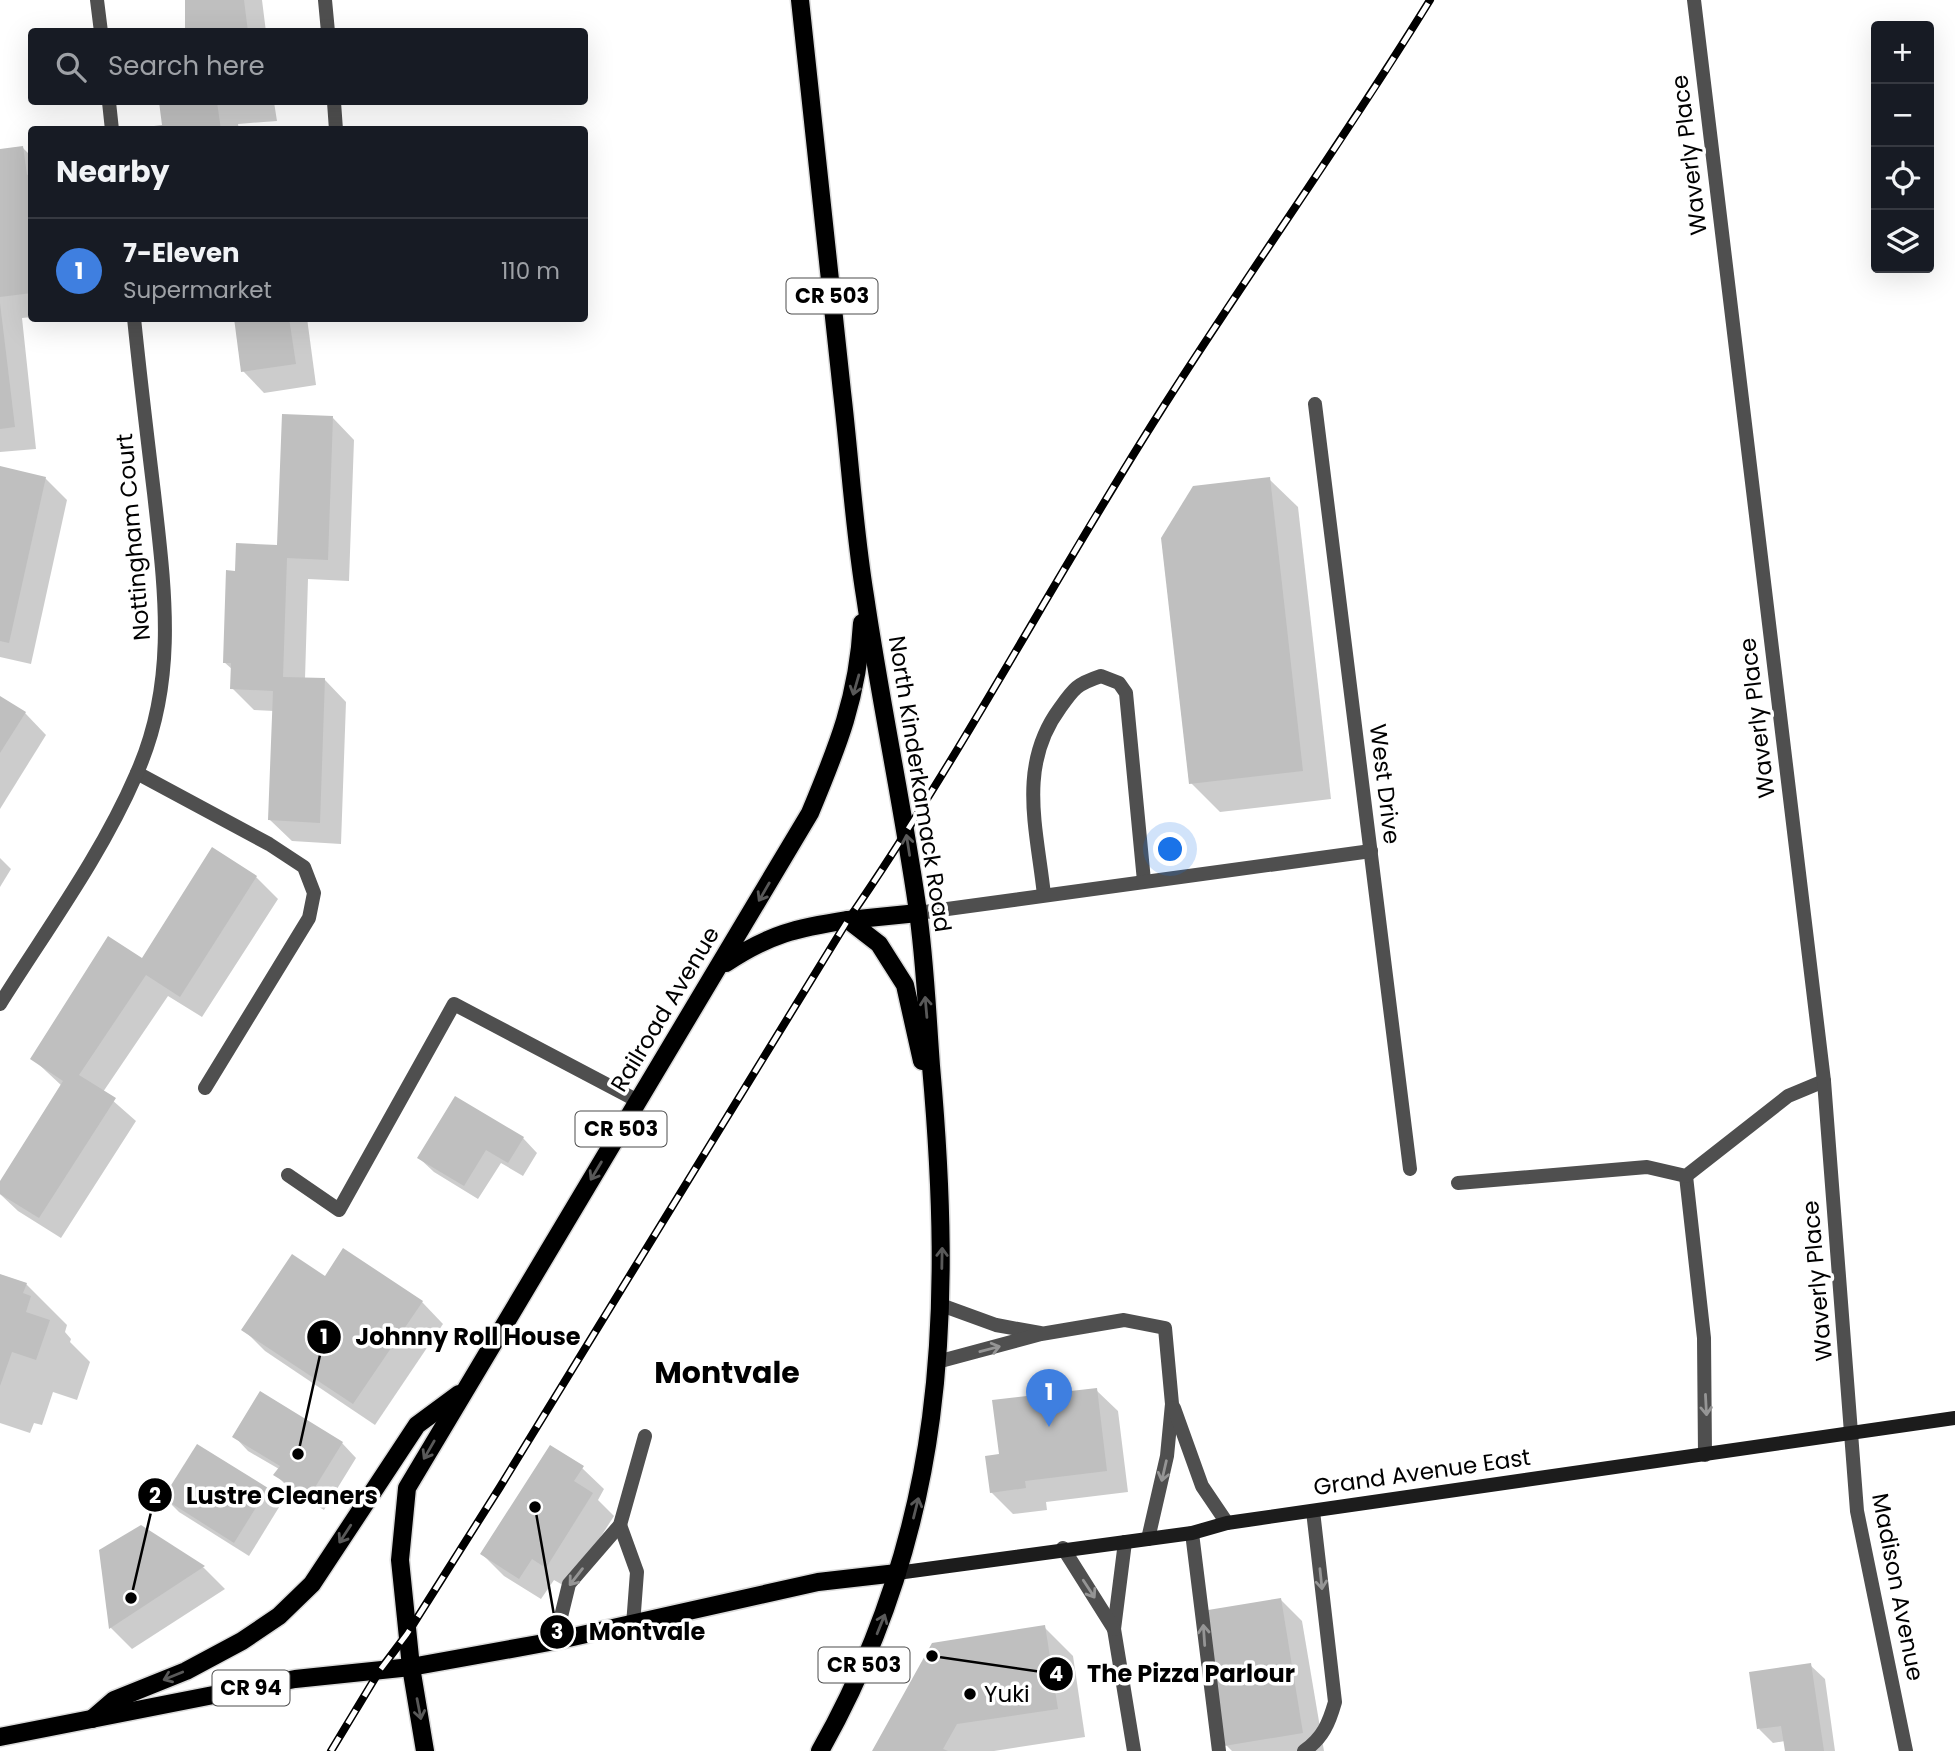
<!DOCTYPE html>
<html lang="en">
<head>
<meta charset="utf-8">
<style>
	body { margin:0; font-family:Poppins,sans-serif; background:#20242c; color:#f1f3f6 }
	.controls { position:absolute; right:21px; top:21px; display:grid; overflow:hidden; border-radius:7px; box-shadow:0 7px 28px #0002 }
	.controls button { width:63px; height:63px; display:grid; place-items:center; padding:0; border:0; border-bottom:2px solid #363941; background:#171b24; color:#f1f3f6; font:35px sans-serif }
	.you { position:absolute; left:1171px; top:850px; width:24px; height:24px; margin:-18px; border:5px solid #fff; border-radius:50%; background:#1a73e8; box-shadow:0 0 0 10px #1a73e833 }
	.badge { display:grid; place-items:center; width:46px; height:46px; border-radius:50%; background:#0f766e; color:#fff; font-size:23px; font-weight:700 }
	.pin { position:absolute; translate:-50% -58px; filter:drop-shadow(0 2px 4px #0008) }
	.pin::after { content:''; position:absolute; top:37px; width:24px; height:21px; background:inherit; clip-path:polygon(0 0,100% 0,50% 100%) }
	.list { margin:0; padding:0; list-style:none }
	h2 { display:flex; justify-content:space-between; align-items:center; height:91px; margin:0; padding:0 28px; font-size:30px }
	h2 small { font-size:23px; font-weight:400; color:#9ea1a6 }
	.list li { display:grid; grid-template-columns:46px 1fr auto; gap:21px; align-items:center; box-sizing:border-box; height:105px; padding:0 28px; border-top:2px solid #363941 }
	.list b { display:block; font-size:26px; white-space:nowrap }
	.list p { margin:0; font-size:23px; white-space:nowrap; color:#9ea1a6 }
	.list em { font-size:23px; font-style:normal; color:#9ea1a6 }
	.icon { flex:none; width:38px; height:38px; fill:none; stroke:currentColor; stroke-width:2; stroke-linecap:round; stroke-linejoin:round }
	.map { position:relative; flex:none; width:1955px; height:1751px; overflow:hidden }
	.search { position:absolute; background:#171b24; box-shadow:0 7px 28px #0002; left:28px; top:28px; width:560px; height:77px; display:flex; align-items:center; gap:18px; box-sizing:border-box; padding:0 24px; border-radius:7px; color:#9ea1a6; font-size:26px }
	.panel { position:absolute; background:#171b24; box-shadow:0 7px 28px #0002; left:28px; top:126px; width:560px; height:196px; border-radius:7px }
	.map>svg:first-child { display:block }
	.shadow { fill:#0003 }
	.building { fill:#bfbfbf }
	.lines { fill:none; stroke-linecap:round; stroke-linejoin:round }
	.primary-casing { stroke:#dbdbdb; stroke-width:21 }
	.service { stroke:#4f4f4f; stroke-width:14 }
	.minor { stroke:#4f4f4f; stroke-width:14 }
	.secondary { stroke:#1c1c1c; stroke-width:14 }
	.primary { stroke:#000; stroke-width:18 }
	.rail-casing { stroke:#000; stroke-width:8 }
	.rail { stroke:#fff; stroke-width:5; stroke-dasharray:16; stroke-linecap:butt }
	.oneway { stroke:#595959 }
	.oneway2 { stroke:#959595 }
	.poi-dot { fill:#000; stroke:#fff; stroke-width:2.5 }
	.labels { text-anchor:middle; stroke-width:7; stroke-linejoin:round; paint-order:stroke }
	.shield { fill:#fff; stroke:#4c4c4c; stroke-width:2 }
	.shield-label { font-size:21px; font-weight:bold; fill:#000 }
	.street-label { font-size:23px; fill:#000; stroke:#fff }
	.poi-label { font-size:23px; fill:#000; stroke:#fff; text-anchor:start }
	.district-label { font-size:30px; font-weight:bold; fill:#000; stroke:#fff }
	.leader { fill:none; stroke:#000; stroke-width:2.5 }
	.callout-dot { fill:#000; stroke:#fff; stroke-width:2.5 }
	.mark-label { font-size:21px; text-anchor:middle; font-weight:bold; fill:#fff }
	.callout-label { font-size:24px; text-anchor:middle; font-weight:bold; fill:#000; stroke:#fff; stroke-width:7; stroke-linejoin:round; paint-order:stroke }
</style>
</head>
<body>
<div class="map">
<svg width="1955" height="1751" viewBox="0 0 1955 1751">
	<rect width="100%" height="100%" fill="#fff"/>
	<g class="shadow">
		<path d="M187 0H262L266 32H187Z"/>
		<path d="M161 102H274L277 121 238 124 239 130H157L164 126Z"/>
		<path d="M23 148 32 157V317L22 318 36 449 0 452V151Z"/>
		<path d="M236 318H307L316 385 264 393 243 371Z"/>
		<path d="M333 418 354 440 349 581 308 579 305 679 325 680 346 702 341 844 292 841 270 820 274 711 254 710 232 688 233 670 224 662 236 573 278 547Z"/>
		<path d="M0 468 45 478 67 500 31 664 0 657Z"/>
		<path d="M1269 479 1298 507 1331 799 1220 812 1191 783Z"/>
		<path d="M0 698 25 713 46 735 0 809Z"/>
		<path d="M0 858 11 869 0 887Z"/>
		<path d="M256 877 278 899 202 1017 168 996 103 1092 136 1121 61 1238 18 1211 0 1194V1184L62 1086 32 1058Z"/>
		<path d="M523 1138 537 1153 523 1176 501 1163 478 1199 434 1172 419 1158Z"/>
		<path d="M0 1276 26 1284 67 1325 65 1332 71 1339 70 1342 90 1362 77 1400 53 1392 42 1425 34 1423 30 1433 0 1423Z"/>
		<path d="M325 1278 422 1302 443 1324 375 1425 265 1351 244 1330Z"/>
		<path d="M1096 1390 1118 1411 1128 1492 1046 1502 1047 1510 1013 1514 991 1492 1001 1455Z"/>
		<path d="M260 1393 342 1443 356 1458 324 1510 290 1489 276 1475 279 1469 248 1451 234 1436Z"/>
		<path d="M197 1447 267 1490 281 1504 249 1556 179 1512 165 1498Z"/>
		<path d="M582 1468 604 1489 598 1500 614 1516 568 1588 554 1580 541 1599 504 1576 482 1554Z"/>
		<path d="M141 1527 204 1568 225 1589 132 1649 111 1628 100 1551Z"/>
		<path d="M1281 1600 1302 1621 1324 1751H1232L1226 1745Z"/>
		<path d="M1044 1627 1073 1656 1085 1737 994 1751H874Z"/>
		<path d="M1810 1665 1825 1679 1835 1751H1787L1785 1741 1773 1743 1759 1729Z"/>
	</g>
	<g class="building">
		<path d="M185 0H244L248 32H185Z"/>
		<path d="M159 102H217L221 130H155L154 126 162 125Z"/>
		<path d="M23 146 27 175 32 174V293L0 297V149Z"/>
		<path d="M0 303 15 427 0 429Z"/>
		<path d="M234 318H289L296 364 241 372Z"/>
		<path d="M282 414 333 416 328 560 287 558 283 677 325 678 320 823 268 820 273 691 230 689 231 663H223L226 570 235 571 236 543 277 545Z"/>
		<path d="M0 466 46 477 9 643 0 641Z"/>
		<path d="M1270 477 1303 771 1189 784 1161 538 1193 486Z"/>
		<path d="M0 696 26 712 0 753Z"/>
		<path d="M212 847 257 876 180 997 146 975 79 1075 116 1098 39 1218 0 1194V1181L63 1081 30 1059 108 936 142 958Z"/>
		<path d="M455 1096 524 1137 508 1163 486 1150 464 1186 417 1158Z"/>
		<path d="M343 1248 423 1301 353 1404 241 1330 292 1254 325 1276Z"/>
		<path d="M0 1274 27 1283 23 1293 31 1296 26 1312 50 1320 36 1360 12 1352 0 1386Z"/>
		<path d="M1097 1388 1107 1471 1025 1481 1026 1488 990 1493 985 1456 999 1454 992 1400Z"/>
		<path d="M260 1391 343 1442 309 1497 273 1475 280 1466 232 1437Z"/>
		<path d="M197 1444 268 1488 234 1543 163 1498Z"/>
		<path d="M550 1445 584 1466 574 1481 593 1493 546 1568 532 1559 519 1579 480 1554Z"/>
		<path d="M141 1525 205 1566 109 1629 99 1550Z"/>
		<path d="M1281 1598 1303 1733 1224 1746 1202 1611Z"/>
		<path d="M1045 1625 1058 1709 957 1724 943 1749 948 1751H872L932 1643Z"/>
		<path d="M1811 1663 1824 1751H1785L1781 1726 1757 1729 1749 1672Z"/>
	</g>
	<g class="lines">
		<g class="primary-casing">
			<g id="primary">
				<path d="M800 0C814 131 828 261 842 392 850 460 854 529 865 596 880 699 902 802 917 905 925 958 927 1012 931 1066 953 1314 946 1528 820 1751"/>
				<path d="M848 920 918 913"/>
				<path d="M726 963C770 934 796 928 848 920L879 944 905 985 922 1061"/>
				<path d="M92 1719 114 1700 186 1671 242 1641 279 1616 312 1584 417 1425 459 1394"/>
				<path d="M0 1737 295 1679 411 1667 555 1641 818 1582 897 1573"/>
				<path d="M425 1751 411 1667 400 1560 407 1488 810 813C838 746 858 697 862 623"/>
			</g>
		</g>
		<g class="service">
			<path d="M325 0 328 32"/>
			<path d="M334 102 336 130"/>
			<path d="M137 773 269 844 304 867 314 893 309 918 205 1088"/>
			<path d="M1044 895C1037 829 1017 766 1060 708 1074 688 1077 684 1101 676L1119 683 1126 693 1144 881"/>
			<path d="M288 1175 339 1210 454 1004 638 1101"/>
			<path d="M1686 1176 1704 1338 1705 1455"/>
			<path d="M1458 1183 1647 1167 1686 1176 1788 1096 1824 1081"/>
			<path d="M941 1305 996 1325 1040 1333"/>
			<path d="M937 1362 1041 1334 1124 1320 1165 1328 1172 1404 1167 1456 1148 1539"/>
			<path d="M1174 1408 1202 1486 1227 1523"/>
			<path d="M620 1525 637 1572 633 1625"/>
			<path d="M1192 1533 1219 1751"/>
			<path d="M1125 1542 1114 1629 1134 1751"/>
			<path d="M1063 1548 1114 1629"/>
			<path d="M555 1641 569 1584 620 1525 645 1436"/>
			<path d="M1304 1751C1323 1738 1329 1723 1335 1702L1313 1511"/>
		</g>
		<g class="minor">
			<path d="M97 0 101 32"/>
			<path d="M1694 0 1824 1081 1857 1511 1906 1751"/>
			<path d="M109 102 112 130"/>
			<path d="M1315 404 1410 1169"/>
			<path d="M918 913 1371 851"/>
			<path d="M0 1004C47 929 101 856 136 775 178 682 165 591 154 493 147 435 140 377 134 318"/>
		</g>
		<path class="secondary" d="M897 1573 1192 1533 1227 1523 1955 1418"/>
		<use href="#primary" class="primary"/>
		<g class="rail-casing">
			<path id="rail" d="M331 1751 380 1670 407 1634 500 1487 848 920C961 756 1053 580 1160 412 1248 273 1344 140 1430 0"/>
		</g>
		<use href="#rail" class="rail"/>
	</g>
	<defs><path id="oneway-shaft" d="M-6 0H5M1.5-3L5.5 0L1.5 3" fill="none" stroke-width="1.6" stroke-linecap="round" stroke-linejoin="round" transform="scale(1.75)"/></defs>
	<g class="oneway">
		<use href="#oneway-shaft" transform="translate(856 685) rotate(106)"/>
		<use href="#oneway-shaft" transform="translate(908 845) rotate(-99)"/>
		<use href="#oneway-shaft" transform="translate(764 892) rotate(120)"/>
		<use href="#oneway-shaft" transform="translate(926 1007) rotate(-95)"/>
		<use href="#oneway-shaft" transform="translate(596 1171) rotate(121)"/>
		<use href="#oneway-shaft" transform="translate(942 1258) rotate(-89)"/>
		<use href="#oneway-shaft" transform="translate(429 1450) rotate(120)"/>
		<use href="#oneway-shaft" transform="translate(916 1508) rotate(-76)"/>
		<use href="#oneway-shaft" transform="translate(345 1534) rotate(123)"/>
		<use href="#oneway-shaft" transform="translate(881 1624) rotate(-68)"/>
		<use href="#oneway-shaft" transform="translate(173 1676) rotate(158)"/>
		<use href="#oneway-shaft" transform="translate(419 1709) rotate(79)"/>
	</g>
	<g class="oneway2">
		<use href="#oneway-shaft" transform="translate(990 1349) rotate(-15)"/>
		<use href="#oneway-shaft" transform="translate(1706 1405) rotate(87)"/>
		<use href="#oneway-shaft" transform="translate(1164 1471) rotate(103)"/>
		<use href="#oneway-shaft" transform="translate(576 1577) rotate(128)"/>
		<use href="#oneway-shaft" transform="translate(1321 1579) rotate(84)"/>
		<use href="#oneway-shaft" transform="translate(1089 1589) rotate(57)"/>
		<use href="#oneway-shaft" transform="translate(1204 1635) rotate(-94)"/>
	</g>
	<circle class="poi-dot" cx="970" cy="1694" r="7"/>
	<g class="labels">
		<g class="shield">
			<rect x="786.5" y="278.5" width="91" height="35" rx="5"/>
			<rect x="575.5" y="1111.5" width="91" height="35" rx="5"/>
			<rect x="818.5" y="1647.5" width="91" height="35" rx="5"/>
			<rect x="212.5" y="1670.5" width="77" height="35" rx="5"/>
		</g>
		<g class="shield-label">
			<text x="832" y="303">CR 503</text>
			<text x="621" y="1136">CR 503</text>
			<text x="864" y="1672">CR 503</text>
			<text x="251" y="1695">CR 94</text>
		</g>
		<g class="street-label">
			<text transform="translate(1689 155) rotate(-97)" y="8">Waverly Place</text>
			<text transform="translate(133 537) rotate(-95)" y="8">Nottingham Court</text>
			<text transform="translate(1757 718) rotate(-97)" y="8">Waverly Place</text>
			<text transform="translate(920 784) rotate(81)" y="8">North Kinderkamack Road</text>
			<text transform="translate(1385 784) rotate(83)" y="8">West Drive</text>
			<text transform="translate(665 1009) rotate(-59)" y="8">Railroad Avenue</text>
			<text transform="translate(1817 1281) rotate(-95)" y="8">Waverly Place</text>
			<text transform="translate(1422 1472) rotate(-8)" y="8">Grand Avenue East</text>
			<text transform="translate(1898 1587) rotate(79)" y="8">Madison Avenue</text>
		</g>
		<g class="poi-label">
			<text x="984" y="1702">Yuki</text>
		</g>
		<g class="district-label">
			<text x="727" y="1383">Montvale</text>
		</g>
	</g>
	<path class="leader" d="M298 1454L324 1337M131 1598L155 1495M535 1507L557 1632M932 1656L1056 1674"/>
	<g class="callout-dot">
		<circle cx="298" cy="1454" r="7"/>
		<circle cx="131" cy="1598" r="7"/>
		<circle cx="535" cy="1507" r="7"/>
		<circle cx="932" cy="1656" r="7"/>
		<circle cx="324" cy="1337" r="18"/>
		<circle cx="155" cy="1495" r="18"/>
		<circle cx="557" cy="1632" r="18"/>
		<circle cx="1056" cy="1674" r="18"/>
	</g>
	<g class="mark-label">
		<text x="324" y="1344">1</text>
		<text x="155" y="1503">2</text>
		<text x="557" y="1639">3</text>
		<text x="1056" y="1681">4</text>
	</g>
	<g class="callout-label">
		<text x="468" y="1345">Johnny Roll House</text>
		<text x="282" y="1504">Lustre Cleaners</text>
		<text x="647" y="1640">Montvale</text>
		<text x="1191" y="1682">The Pizza Parlour</text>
	</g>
</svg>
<div class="controls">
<button>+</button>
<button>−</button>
<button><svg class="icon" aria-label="locate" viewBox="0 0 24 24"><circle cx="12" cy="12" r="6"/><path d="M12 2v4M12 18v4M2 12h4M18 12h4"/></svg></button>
<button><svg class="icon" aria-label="layers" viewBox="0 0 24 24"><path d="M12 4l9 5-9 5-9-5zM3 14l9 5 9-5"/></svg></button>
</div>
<div class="you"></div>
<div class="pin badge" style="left:1049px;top:1427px;background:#3f7fe0">1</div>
<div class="search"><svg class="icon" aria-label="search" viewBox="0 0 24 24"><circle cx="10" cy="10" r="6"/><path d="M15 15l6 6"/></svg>Search here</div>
<section class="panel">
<h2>Nearby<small></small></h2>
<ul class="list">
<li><span class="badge" style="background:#3f7fe0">1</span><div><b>7-Eleven</b><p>Supermarket</p></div><em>110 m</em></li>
</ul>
</section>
</div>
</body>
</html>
